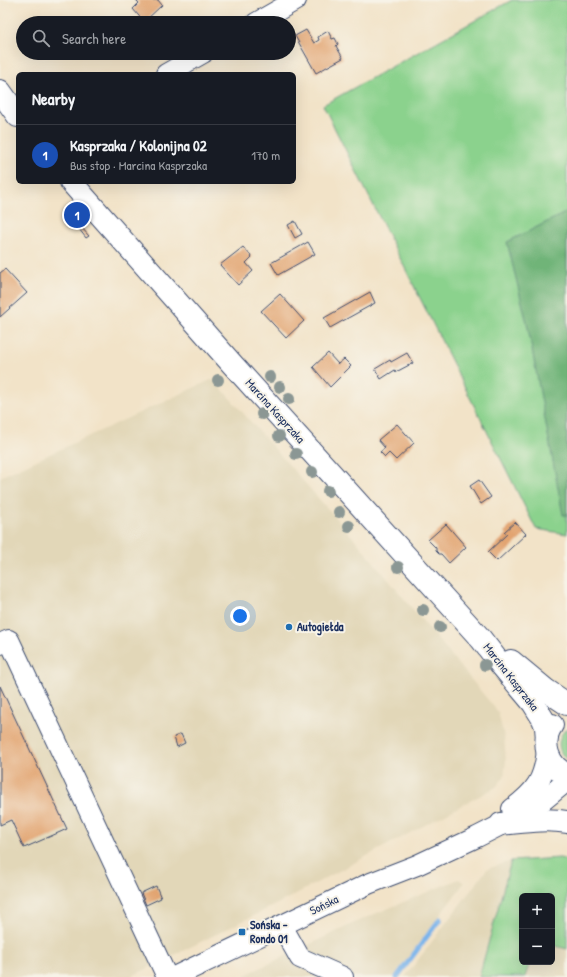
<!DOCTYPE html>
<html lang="en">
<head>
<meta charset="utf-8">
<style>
	body { margin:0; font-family:"Patrick Hand",sans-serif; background:#242831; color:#f1f3f6 }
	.controls { position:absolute; right:12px; bottom:12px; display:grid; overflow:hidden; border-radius:6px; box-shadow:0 4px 16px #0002 }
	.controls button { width:36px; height:36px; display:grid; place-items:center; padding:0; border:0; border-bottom:1px solid #363941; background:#171b24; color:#f1f3f6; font:20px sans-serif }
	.you { position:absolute; left:240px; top:616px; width:14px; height:14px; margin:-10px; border:3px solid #fff; border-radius:50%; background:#1a73e8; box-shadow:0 0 0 6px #1a73e833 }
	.badge { display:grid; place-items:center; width:26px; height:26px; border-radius:50%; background:#ea580c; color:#fff; font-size:13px; font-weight:700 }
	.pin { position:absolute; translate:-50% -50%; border:2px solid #fff; box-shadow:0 1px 4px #0006 }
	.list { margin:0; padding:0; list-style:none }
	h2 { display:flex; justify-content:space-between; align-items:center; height:52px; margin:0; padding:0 16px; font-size:17px }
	h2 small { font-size:13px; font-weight:400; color:#9ea1a6 }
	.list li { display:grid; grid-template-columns:26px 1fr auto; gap:12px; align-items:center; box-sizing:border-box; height:60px; padding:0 16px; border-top:1px solid #363941 }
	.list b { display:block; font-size:15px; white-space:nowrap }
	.list p { margin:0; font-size:13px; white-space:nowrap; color:#9ea1a6 }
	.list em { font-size:13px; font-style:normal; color:#9ea1a6 }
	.icon { flex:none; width:22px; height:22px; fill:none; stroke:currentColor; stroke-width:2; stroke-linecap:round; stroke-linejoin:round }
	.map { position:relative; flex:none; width:567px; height:977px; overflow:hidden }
	.search { position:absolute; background:#171b24; box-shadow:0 4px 16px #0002; left:16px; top:16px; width:280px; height:44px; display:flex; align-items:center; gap:10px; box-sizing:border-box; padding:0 14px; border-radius:22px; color:#9ea1a6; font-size:15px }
	.panel { position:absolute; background:#171b24; box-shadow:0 4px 16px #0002; left:16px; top:72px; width:280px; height:112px; border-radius:6px }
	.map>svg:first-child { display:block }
	.built { fill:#e2d7b8 }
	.green { fill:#8bd28d; stroke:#538076 }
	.forest { fill:#70b478; stroke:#46726b }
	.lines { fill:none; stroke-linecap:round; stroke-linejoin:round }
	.stream { stroke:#7ab4eb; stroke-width:5 }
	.building { fill:#e2a471 }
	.minor-casing { stroke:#3b4a6e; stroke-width:22 }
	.major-casing { stroke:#3b4a6e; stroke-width:24 }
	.minor { stroke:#fff; stroke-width:20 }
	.major { stroke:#fff; stroke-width:22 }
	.tree { fill:#8b9794 }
	.poi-dot { fill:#1f6fb2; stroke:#f7f3e8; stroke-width:1.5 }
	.labels { text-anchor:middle; stroke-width:4; stroke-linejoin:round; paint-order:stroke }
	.street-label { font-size:12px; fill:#1b2f5e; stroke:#f7f3e8 }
	.poi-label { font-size:12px; font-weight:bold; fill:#1b2f5e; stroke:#f7f3e8; text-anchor:start }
</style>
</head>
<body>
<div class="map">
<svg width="567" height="977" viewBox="0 0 567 977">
	<rect width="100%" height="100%" fill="#f7f3e8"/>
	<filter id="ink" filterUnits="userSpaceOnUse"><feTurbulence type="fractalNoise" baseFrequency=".025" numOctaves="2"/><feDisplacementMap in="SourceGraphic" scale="8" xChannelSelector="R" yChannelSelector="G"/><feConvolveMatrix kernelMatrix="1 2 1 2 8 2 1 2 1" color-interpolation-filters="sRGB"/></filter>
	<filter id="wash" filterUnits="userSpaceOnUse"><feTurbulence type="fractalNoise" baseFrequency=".012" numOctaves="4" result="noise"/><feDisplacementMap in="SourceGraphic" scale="16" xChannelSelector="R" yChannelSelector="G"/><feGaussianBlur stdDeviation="0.9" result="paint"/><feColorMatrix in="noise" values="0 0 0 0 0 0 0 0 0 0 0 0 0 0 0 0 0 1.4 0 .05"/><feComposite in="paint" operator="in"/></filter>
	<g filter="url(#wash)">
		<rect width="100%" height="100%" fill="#f2e3c8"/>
		<g class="built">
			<path d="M213 379 358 543 498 712 504 737 506 760 504 777 496 787 279 903 130 977H0V477Z"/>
			<path d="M511 861 479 977H405L487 869Z"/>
			<path d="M459 879 464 883 394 977H241L365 918Z"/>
			<path d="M552 945 567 949V977H525L530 962H552Z"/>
		</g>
		<g class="green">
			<path d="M512 0H567V534L536 529 323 105Z"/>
			<path d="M567 728V760C556 750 557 737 567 728Z"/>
			<path d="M560 858 567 860V949L552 945V896H522V962H530L525 977H479L511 861Z"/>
		</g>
		<path class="forest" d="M567 212V515H563L527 323 507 242Z"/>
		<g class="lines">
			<path class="stream" d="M397 977 440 919"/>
		</g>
		<g id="blocks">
			<g class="building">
				<path d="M136 0H158L162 5 144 22 133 9 139 3Z"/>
				<path d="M306 30 314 43 319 40 318 37 328 31 332 39 335 38 338 44 336 46 343 58 316 73 295 36Z"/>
				<path d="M295 221 302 234 295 238 288 225Z"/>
				<path d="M81 227 89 236 86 238 79 229Z"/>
				<path d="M308 242 315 254 278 275 271 263Z"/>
				<path d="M243 247 252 257 246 263 253 271 238 285 220 265Z"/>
				<path d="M5 269 27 293 0 317V273Z"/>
				<path d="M370 292 375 303 330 328 324 318Z"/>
				<path d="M280 294 304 321 286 338 261 311Z"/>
				<path d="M328 353 338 364 344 359 351 366 330 387 313 367Z"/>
				<path d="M407 353 413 363 396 372 395 370 381 379 375 369 390 360 391 362Z"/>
				<path d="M397 424 414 443 396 460 389 453 385 457 380 452 385 448 378 440Z"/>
				<path d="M479 480 491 497 481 504 470 486Z"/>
				<path d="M515 522 526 534 497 561 488 552 507 534 504 532Z"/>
				<path d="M446 524 466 547 449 563 441 554H439L436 551V548L428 540Z"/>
				<path d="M0 686 67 829 24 848 11 820 0 825Z"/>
				<path d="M181 734 185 743 177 747 174 737Z"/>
				<path d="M156 886 161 898 146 905 141 893Z"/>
			</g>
		</g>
	</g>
	<g filter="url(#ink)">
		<use href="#blocks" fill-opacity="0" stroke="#3b4a6e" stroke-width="1"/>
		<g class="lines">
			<g class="minor-casing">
				<g id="minor">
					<path d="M256 23 296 0"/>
					<path d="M166 74 203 53"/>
					<path d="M0 644 9 640 167 977"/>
					<path d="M512 809C536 791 544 780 547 750"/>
					<path d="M282 926 300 958 343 977"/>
					<path d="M174 977 368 884 417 865 477 837 534 808 567 781"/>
				</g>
			</g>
			<g class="major-casing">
				<g id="major">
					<path d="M0 91 18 116"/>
					<path d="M71 182 233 365 481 639 502 666 533 703 543 719 546 727 547 739"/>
					<path d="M511 661 546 690 567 704"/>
					<path d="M552 725C540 742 548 767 567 774"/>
					<path d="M501 824C523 822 545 818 567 822"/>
				</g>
			</g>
			<use href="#minor" class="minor"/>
			<use href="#major" class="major"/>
		</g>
		<g class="tree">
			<circle cx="270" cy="377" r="6"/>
			<circle cx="218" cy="380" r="6"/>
			<circle cx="280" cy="387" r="6"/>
			<circle cx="289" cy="399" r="6"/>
			<circle cx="262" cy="414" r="6"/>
			<circle cx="279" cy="436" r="6"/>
			<circle cx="296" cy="454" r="6"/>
			<circle cx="312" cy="472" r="6"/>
			<circle cx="328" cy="491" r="6"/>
			<circle cx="339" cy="512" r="6"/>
			<circle cx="349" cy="526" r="6"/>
			<circle cx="398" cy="567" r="6"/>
			<circle cx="423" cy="610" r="6"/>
			<circle cx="440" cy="627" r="6"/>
			<circle cx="485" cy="665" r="6"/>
		</g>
	</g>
	<g class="poi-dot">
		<circle cx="289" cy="627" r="4"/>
		<rect x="238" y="928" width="8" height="8" rx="2"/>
	</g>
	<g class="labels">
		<g class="street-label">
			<text transform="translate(275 411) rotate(48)" y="4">Marcina Kasprzaka</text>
			<text transform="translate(511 677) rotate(52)" y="4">Marcina Kasprzaka</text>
			<text transform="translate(324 905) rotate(-26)" y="4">Sońska</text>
		</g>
		<g class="poi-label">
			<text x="297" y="631">Autogiełda</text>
			<text x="250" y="929">Sońska -<tspan x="250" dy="14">Rondo 01</tspan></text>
		</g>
	</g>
</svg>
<div class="controls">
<button>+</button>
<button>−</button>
</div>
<div class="you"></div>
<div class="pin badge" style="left:77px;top:215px;background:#1a4fb4">1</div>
<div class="search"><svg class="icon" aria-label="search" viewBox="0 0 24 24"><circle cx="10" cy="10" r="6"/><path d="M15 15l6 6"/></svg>Search here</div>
<section class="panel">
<h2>Nearby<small></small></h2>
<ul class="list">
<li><span class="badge" style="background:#1a4fb4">1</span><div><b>Kasprzaka / Kolonijna 02</b><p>Bus stop · Marcina Kasprzaka</p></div><em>170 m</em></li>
</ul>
</section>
</div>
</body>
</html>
